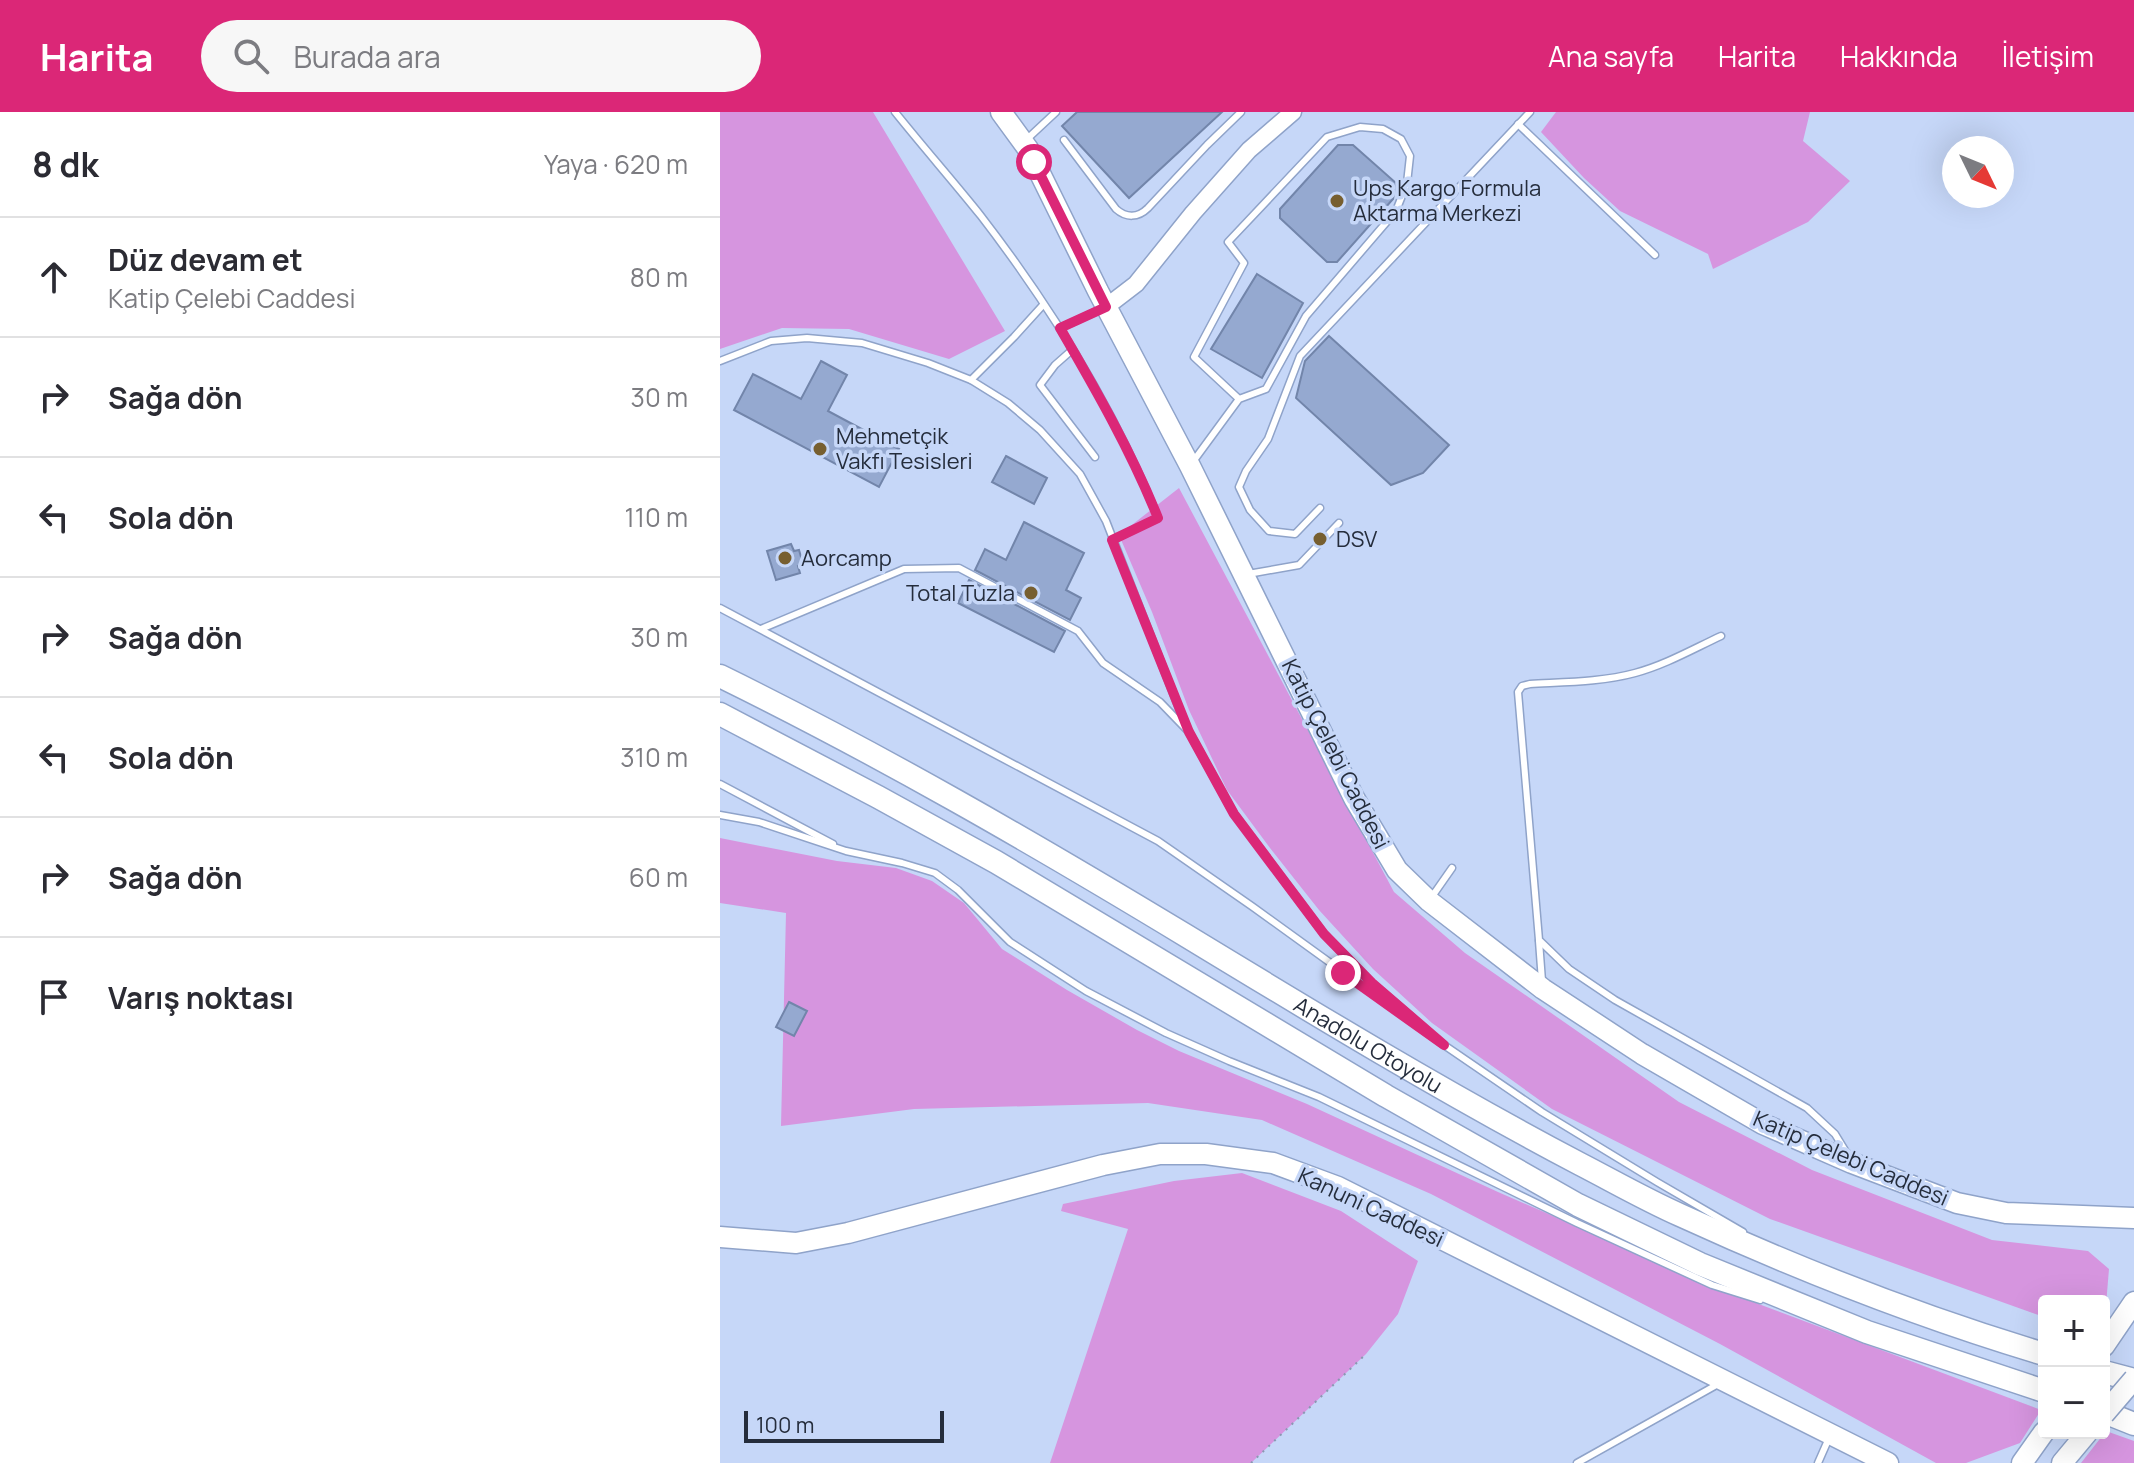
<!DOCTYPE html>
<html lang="tr">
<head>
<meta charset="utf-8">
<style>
	body { margin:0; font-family:Manrope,sans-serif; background:#f7f7f7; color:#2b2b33 }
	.controls { position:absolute; right:24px; bottom:24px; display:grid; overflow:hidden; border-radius:8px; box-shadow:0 8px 32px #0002 }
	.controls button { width:72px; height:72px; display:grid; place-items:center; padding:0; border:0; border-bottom:2px solid #e1e1e2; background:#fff; color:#2b2b33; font:40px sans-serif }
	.compass { position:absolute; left:1222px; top:24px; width:72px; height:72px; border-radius:50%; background:#fff; box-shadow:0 8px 32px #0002; rotate:133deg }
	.scale { position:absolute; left:24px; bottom:20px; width:200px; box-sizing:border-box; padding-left:8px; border:4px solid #252d3c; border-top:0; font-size:22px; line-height:28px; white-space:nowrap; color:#252d3c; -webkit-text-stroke:6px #c6d7f8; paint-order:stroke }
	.stop { position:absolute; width:24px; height:24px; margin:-18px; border:6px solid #db2777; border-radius:50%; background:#fff }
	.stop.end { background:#db2777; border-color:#fff; box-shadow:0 2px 8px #0008 }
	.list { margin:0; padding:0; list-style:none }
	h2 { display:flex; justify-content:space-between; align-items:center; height:104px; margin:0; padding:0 32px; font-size:34px }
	h2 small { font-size:26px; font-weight:400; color:#7c7c81 }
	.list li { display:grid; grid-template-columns:52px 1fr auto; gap:24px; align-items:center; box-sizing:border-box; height:120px; padding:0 32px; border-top:2px solid #e1e1e2 }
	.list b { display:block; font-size:30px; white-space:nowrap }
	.list p { margin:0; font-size:26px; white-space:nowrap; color:#7c7c81 }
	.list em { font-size:26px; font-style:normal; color:#7c7c81 }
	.icon { flex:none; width:44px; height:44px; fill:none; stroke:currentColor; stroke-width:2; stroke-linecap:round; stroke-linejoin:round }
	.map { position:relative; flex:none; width:1414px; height:1351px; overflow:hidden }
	header { display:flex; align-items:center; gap:48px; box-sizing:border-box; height:112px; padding:0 40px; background:#db2777; color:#fff }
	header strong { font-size:38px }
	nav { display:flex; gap:44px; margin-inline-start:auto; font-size:28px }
	.search { width:560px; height:72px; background:#f7f7f7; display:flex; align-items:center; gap:20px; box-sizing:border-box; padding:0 28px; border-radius:44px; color:#7c7c81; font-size:30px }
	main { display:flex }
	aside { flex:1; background:#fff }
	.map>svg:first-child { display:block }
	.green { fill:#d695df }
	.building { fill:#95a9d0; stroke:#7285aa; stroke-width:2 }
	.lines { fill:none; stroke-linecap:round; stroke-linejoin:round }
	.service-casing { stroke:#8fa3c9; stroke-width:9 }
	.tertiary-casing { stroke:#8fa3c9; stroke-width:19 }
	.primary-casing { stroke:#8fa3c9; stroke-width:23 }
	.motorway-casing { stroke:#8fa3c9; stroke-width:25 }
	.path { stroke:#8a98b2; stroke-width:2; stroke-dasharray:2 6; stroke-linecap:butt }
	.service { stroke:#fff; stroke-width:6 }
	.tertiary { stroke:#fff; stroke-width:16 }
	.primary { stroke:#fff; stroke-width:20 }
	.motorway { stroke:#fff; stroke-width:22 }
	.primary-bridge-casing { stroke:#8fa3c9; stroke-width:23; stroke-linecap:butt }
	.primary-bridge { stroke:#fff; stroke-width:20 }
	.route { stroke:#db2777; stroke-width:10 }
	.poi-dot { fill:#775f30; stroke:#c6d7f8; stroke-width:3 }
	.labels { text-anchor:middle; stroke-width:7; stroke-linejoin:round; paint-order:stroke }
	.poi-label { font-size:22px; fill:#252d3c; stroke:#c6d7f8; text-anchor:start }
	.street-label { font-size:22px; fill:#252d3c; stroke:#c6d7f8 }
</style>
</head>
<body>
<header>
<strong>Harita</strong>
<div class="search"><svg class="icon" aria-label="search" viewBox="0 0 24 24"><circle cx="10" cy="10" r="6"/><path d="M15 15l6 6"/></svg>Burada ara</div>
<nav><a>Ana sayfa</a><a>Harita</a><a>Hakkında</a><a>İletişim</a></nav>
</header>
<main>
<aside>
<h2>8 dk<small>Yaya · 620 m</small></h2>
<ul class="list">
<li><svg class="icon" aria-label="ahead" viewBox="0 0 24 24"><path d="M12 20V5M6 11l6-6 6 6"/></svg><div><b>Düz devam et</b><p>Katip Çelebi Caddesi</p></div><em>80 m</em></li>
<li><svg class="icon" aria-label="right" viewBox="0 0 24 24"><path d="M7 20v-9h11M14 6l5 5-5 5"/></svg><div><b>Sağa dön</b></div><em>30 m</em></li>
<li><svg class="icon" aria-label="left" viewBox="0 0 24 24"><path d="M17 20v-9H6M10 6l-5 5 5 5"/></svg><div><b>Sola dön</b></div><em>110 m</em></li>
<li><svg class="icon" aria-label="right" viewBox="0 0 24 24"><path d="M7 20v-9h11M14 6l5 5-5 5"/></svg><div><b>Sağa dön</b></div><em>30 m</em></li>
<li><svg class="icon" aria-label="left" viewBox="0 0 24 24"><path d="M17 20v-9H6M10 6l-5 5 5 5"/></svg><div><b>Sola dön</b></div><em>310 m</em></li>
<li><svg class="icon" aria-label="right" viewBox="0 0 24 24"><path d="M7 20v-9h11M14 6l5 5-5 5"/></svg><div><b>Sağa dön</b></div><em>60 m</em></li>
<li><svg class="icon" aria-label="arrive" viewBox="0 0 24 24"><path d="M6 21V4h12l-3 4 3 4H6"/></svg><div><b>Varış noktası</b></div></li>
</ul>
</aside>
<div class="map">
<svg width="1414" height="1351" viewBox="0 0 1414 1351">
	<rect width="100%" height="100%" fill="#c6d7f8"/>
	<g class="green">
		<path d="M0 0H153L285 219 229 247 129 217 62 216 0 237Z"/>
		<path d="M836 0H1090L1083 29 1130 69 1088 110 993 157 988 142 900 99 864 66 821 20Z"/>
		<path d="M459 376 674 780 745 841 959 990 1092 1058 1272 1128 1368 1139 1389 1157 1386 1193 1384 1196V1189H1324V1205L1050 1107 832 997 712 911 653 857 599 798 550 736 507 678 469 598 432 500 399 423Z"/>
		<path d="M0 726 117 749 176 756 212 769 244 791 282 837 347 878 417 918 459 939 587 992 778 1080 1012 1182 1321 1298 1300 1331 1246 1351H1216L1000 1232 711 1082 542 1008 428 991 194 997 61 1014 66 801 0 791Z"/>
		<path d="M522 1061 621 1099 698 1149 678 1202 646 1242 531 1351H330L408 1117 341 1099 343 1092 454 1069Z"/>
		<path d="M1386 1319 1414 1329V1351H1361Z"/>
	</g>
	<g class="building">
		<path d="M357 0H502L409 86 342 14Z"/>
		<path d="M618 33H633L676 71 673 87 617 150H607L560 106V97Z"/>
		<path d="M537 162 583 191 542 266 491 237Z"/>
		<path d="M609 224 729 333 703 361 671 373 576 286 585 249Z"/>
		<path d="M101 249 127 263 108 299 179 337 159 375 14 298 33 262 81 287Z"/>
		<path d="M286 344 327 366 314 392 272 370Z"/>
		<path d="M304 410 364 441 346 478 361 486 350 508 255 458 265 437 286 448Z"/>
		<path d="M71 432 74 439 79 438 83 452 78 454 80 461 56 468 47 439Z"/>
		<path d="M249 468 345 519 334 540 238 491Z"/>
		<path d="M69 890 87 899 74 924 56 915Z"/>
	</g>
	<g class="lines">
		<g class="service-casing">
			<g id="service">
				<path d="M175 0C203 35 233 69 261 104 331 195 395 299 438 406L392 428"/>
				<path d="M798 12 935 143"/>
				<path d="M306 28 336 0"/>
				<path d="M344 28 396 97C406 106 418 106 428 96L487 33 521 0"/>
				<path d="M340 216 384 196"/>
				<path d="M352 238 335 253 320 273 375 345"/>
				<path d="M0 249 51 229 87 226 142 231 208 251 251 268 288 291 320 318 360 362 386 409 467 617"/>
				<path d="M251 268 294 225 323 193"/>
				<path d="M472 351 519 287 474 245 524 151 508 130 607 25 640 15 663 17 681 27 690 44 687 71 676 99 586 204 546 277 519 287"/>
				<path d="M600 396 575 422 549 419 530 398 519 375 526 359 548 327 580 244 810 0"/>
				<path d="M528 462 579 453 619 411"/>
				<path d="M0 496 438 729 533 795 724 933 822 1000 937 1070 1023 1120"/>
				<path d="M41 517 184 457 239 456 358 519 383 551 440 590 469 620 514 702 604 822 652 871 694 907"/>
				<path d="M1001 524C973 537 945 553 915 561 882 570 845 570 810 572L802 574 798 580 819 828 849 857 895 888 1087 996 1115 1022 1126 1040"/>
				<path d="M0 672 113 732"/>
				<path d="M0 703 39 710 126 739 182 751 215 761 238 778 290 830 366 879 446 921 509 949 599 985 857 1111 992 1173 1040 1188"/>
				<path d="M711 786 732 756"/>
				<path d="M819 829 822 869"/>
				<path d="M857 1351 1000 1271"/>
				<path d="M1098 1351 1109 1326"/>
			</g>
		</g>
		<g class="tertiary-casing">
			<path id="tertiary" d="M386 195 416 172 473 101 529 38 573 0"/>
		</g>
		<g class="primary-casing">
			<g id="primary">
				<path d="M281 0 308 37 378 179 470 354 634 686 677 758 709 789 823 877 922 942 1043 1012 1132 1051 1237 1091 1286 1101 1414 1106"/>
				<path d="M0 1125 76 1131 128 1121 383 1053 440 1042H486L553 1051 618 1075 1168 1351"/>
				<path d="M1384 1234 1414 1190"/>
				<path d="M1302 1351 1324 1320"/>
				<path d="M1342 1351 1367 1321"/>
			</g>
		</g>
		<g class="motorway-casing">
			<g id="motorway">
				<path id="s1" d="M0 564C159 642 313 731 465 823 595 902 725 981 860 1052 893 1069 926 1088 960 1103 1078 1157 1200 1205 1324 1242"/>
				<path d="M0 602 158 685 276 750 666 984 858 1093 980 1152 1147 1220 1324 1279"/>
				<path d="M1384 1260 1414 1268"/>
				<path d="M1384 1300 1414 1312"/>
			</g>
		</g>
		<path class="path" d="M531 1351 646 1242"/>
		<use href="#service" class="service"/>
		<use href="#tertiary" class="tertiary"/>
		<use href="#primary" class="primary"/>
		<use href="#motorway" class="motorway"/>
		<g class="primary-bridge-casing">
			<path id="primary-bridge" d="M1384 1302 1414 1267"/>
		</g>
		<use href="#primary-bridge" class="primary-bridge"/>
	</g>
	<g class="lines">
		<path class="route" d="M314 50 386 195 340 216C376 278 411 339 438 406L392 428 469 620 514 702 604 822 652 871 724 933 623 861"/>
	</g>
	<g class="poi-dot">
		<circle cx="617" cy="89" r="8"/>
		<circle cx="100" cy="337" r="8"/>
		<circle cx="600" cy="427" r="8"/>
		<circle cx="65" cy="446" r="8"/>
		<circle cx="311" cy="481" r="8"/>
	</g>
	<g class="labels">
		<g class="poi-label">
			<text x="633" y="84">Ups Kargo Formula<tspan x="633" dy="25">Aktarma Merkezi</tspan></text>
			<text x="116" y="332">Mehmetçik<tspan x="116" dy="25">Vakfı Tesisleri</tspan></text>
			<text x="616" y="435">DSV</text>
			<text x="81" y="454">Aorcamp</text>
			<text x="295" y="489" text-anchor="end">Total Tuzla</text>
		</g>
		<g class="street-label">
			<text transform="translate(616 642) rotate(63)" y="8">Katip Çelebi Caddesi</text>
			<text dy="8" stroke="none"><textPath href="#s1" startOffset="746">Anadolu Otoyolu</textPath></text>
			<text transform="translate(1131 1046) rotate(23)" y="8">Katip Çelebi Caddesi</text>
			<text transform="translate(651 1095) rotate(25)" y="8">Kanuni Caddesi</text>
		</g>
	</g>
</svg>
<div class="controls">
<button>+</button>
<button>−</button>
</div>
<svg class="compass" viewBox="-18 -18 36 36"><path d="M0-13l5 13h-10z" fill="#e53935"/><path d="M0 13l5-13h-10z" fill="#7c7c81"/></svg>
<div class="scale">100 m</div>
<div class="stop" style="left:314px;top:50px"></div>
<div class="stop end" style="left:623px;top:861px"></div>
</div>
</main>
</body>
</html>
